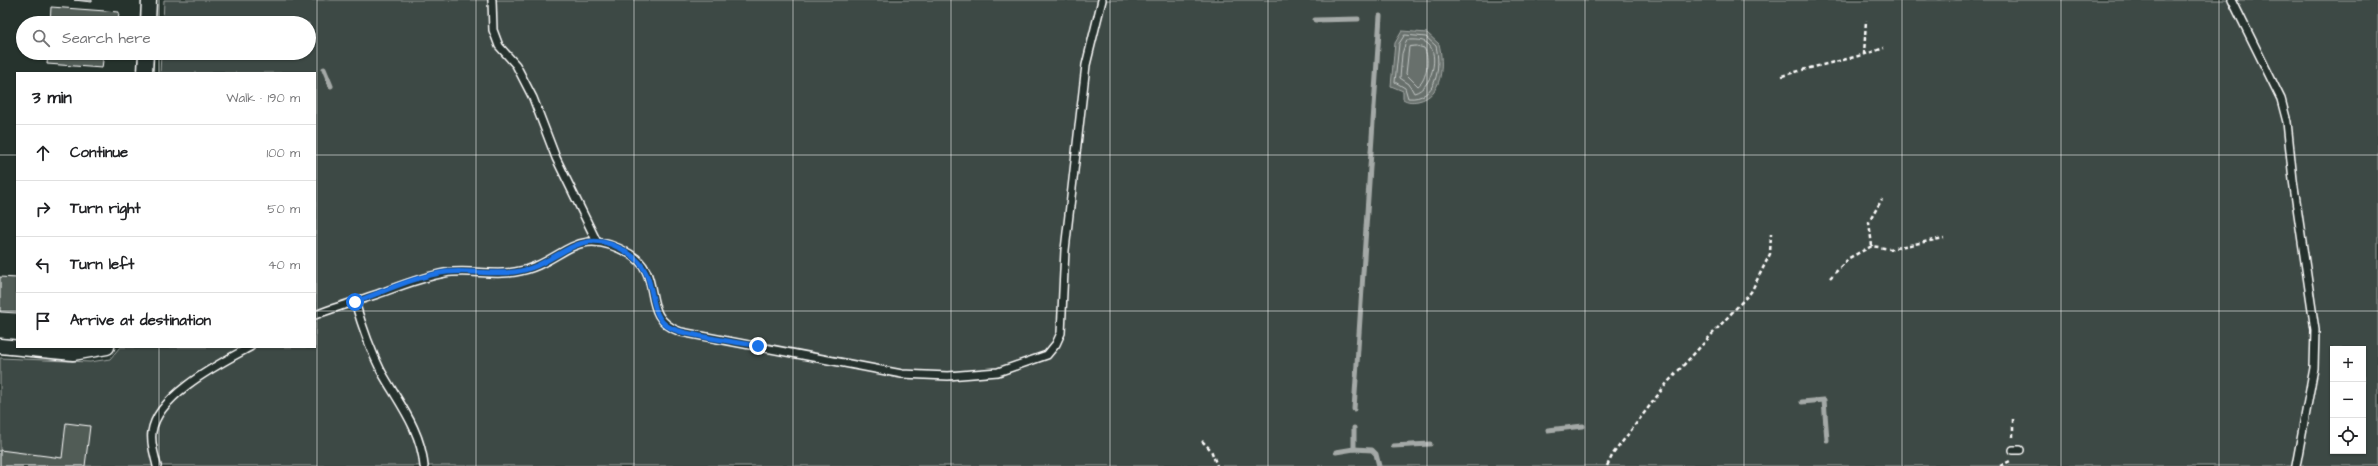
<!DOCTYPE html>
<html lang="en">
<head>
<meta charset="utf-8">
<style>
	body { margin:0; font-family:"Architects Daughter",sans-serif; background:#f6f6f6; color:#202124 }
	.controls { position:absolute; right:12px; bottom:12px; display:grid; overflow:hidden; border-radius:0px; box-shadow:0 1px 3px #0004 }
	.controls button { width:36px; height:36px; display:grid; place-items:center; padding:0; border:0; border-bottom:1px solid #e0e0e0; background:#fff; color:#202124; font:20px sans-serif }
	.stop { position:absolute; width:12px; height:12px; margin:-9px; border:3px solid #1a73e8; border-radius:50%; background:#fff }
	.stop.end { background:#1a73e8; border-color:#fff; box-shadow:0 1px 4px #0008 }
	.list { margin:0; padding:0; list-style:none }
	h2 { display:flex; justify-content:space-between; align-items:center; height:52px; margin:0; padding:0 16px; font-size:17px }
	h2 small { font-size:13px; font-weight:400; color:#757577 }
	.list li { display:grid; grid-template-columns:26px 1fr auto; gap:12px; align-items:center; box-sizing:border-box; height:56px; padding:0 16px; border-top:1px solid #e0e0e0 }
	.list b { display:block; font-size:15px; white-space:nowrap }
	.list em { font-size:13px; font-style:normal; color:#757577 }
	.icon { flex:none; width:22px; height:22px; fill:none; stroke:currentColor; stroke-width:2; stroke-linecap:round; stroke-linejoin:round }
	.map { position:relative; flex:none; width:2378px; height:466px; overflow:hidden }
	.search { position:absolute; background:#fff; box-shadow:0 1px 3px #0004; left:16px; top:16px; width:300px; height:44px; display:flex; align-items:center; gap:10px; box-sizing:border-box; padding:0 14px; border-radius:22px; color:#757577; font-size:15px }
	.panel { position:absolute; background:#fff; box-shadow:0 1px 3px #0004; left:16px; top:72px; width:300px; height:276px; border-radius:0px }
	.map>svg:first-child { display:block }
	.green { fill:#3e4944; stroke:#9ea4a2; fill-rule:evenodd }
	.water { fill:#67706c; stroke:#a4a9a7 }
	.lines { fill:none; stroke-linecap:round; stroke-linejoin:round }
	.shore { stroke:#c2c6c4; stroke-width:1 }
	.stream { stroke:#a4a9a7; stroke-width:5 }
	.building { fill:#515c57; stroke:#fff }
	.lane-casing { stroke:#fff; stroke-width:10 }
	.street-casing { stroke:#fff; stroke-width:17 }
	.path { stroke:#fff; stroke-width:2.5; stroke-dasharray:4 3; stroke-linecap:butt }
	.lane { stroke:#26332d; stroke-width:7 }
	.street { stroke:#26332d; stroke-width:14 }
	.route { stroke:#1a73e8; stroke-width:5 }
	.grid { fill:none; stroke:#fff; stroke-width:1; stroke-opacity:0.55 }
</style>
</head>
<body>
<div class="map">
<svg width="2378" height="466" viewBox="0 0 2378 466">
	<rect width="100%" height="100%" fill="#26332d"/>
	<filter id="ink" filterUnits="userSpaceOnUse"><feTurbulence type="fractalNoise" baseFrequency=".025" numOctaves="2"/><feDisplacementMap in="SourceGraphic" scale="8" xChannelSelector="R" yChannelSelector="G"/><feConvolveMatrix kernelMatrix="1 2 1 2 8 2 1 2 1" color-interpolation-filters="sRGB"/></filter>
	<g filter="url(#ink)">
		<path class="green" d="M164 0H2378V466H0V358L90 362 110 359 120 347H315V73H160L161 53H309V23H163ZM2333 349H2363V451H2333Z"/>
		<path class="water" d="M1402 31 1427 33 1439 44C1444 64 1443 96 1418 101 1412 102 1408 102 1403 99V91L1391 86 1395 43Z"/>
		<g class="lines">
			<g class="shore">
				<path d="M1405 35 1426 37 1436 46C1441 67 1437 101 1408 98L1405 88 1395 82 1399 44Z"/>
				<path d="M1407 40C1414 40 1423 39 1428 44 1440 54 1432 89 1414 93L1409 84 1400 78 1402 54Z"/>
				<path d="M1417 46 1424 48C1430 57 1427 80 1418 86L1406 74 1409 47Z"/>
			</g>
			<g class="stream">
				<path d="M1315 20 1358 19"/>
				<path d="M324 69 331 86"/>
				<path d="M1802 402 1824 400 1827 440"/>
				<path d="M1354 409 1380 16"/>
				<path d="M1548 430 1583 426"/>
				<path d="M1393 446 1430 444"/>
				<path d="M1354 449V428"/>
				<path d="M1336 452 1354 449 1372 450 1376 454 1379 466"/>
			</g>
		</g>
		<g class="building">
			<path d="M74 0H92V2Z"/>
			<path d="M51 7 119 12 118 23H50Z"/>
			<path d="M48 53H104L102 68 47 64Z"/>
			<path d="M0 277 17 278V313L0 312Z"/>
			<path d="M66 423 90 426 85 466H0V450L62 458Z"/>
		</g>
		<g class="lines">
			<g class="lane-casing">
				<g id="lane">
					<path d="M492 0 493 30 499 46 516 65 533 98 556 158 596 240"/>
					<path d="M2232 0 2281 99 2287 122 2293 180 2315 330 2314 368 2296 466"/>
					<path d="M355 302C362 326 370 349 381 371 398 402 421 429 424 466"/>
					<path d="M315 315C336 307 357 301 378 294 400 286 422 277 445 273 468 269 492 276 515 272 564 265 573 221 630 254 666 275 637 317 681 332L902 374 948 376 998 372 1047 355 1056 344 1061 333 1065 250 1086 65 1102 0"/>
					<path d="M2013 450H2020"/>
					<path d="M157 466C155 456 150 443 152 432 157 395 221 363 250 347"/>
				</g>
			</g>
			<g class="street-casing">
				<g id="street">
					<path d="M148 23 149 0"/>
					<path d="M145 73 146 53"/>
					<path d="M0 346 73 353 107 347"/>
				</g>
			</g>
			<g class="path">
				<path d="M1864 55 1866 20"/>
				<path d="M1782 76C1816 65 1850 60 1884 48"/>
				<path d="M1872 246 1869 222 1882 199"/>
				<path d="M1830 278 1849 258 1872 246 1890 249 1944 238"/>
				<path d="M2013 419V439"/>
				<path d="M1202 441 1211 450 1217 466"/>
				<path d="M1607 466 1613 454 1667 383 1751 292 1770 254 1771 234"/>
				<path d="M2000 466 2010 461"/>
			</g>
			<use href="#lane" class="lane"/>
			<use href="#street" class="street"/>
		</g>
	</g>
	<g class="lines" filter="url(#ink)">
		<path class="route" d="M355 302C385 291 416 276 447 272 469 270 492 275 514 272 560 267 579 218 631 255 660 274 645 314 669 327 684 336 737 342 758 346"/>
	</g>
	<path class="grid" d="M159 0V23M317 0V466M476 0V466M634 0V466M793 0V466M951 0V466M1110 0V466M1268 0V466M1427 0V466M1585 0V466M1744 0V466M1902 0V466M2061 0V466M2219 0V466M159 53V73M0 155H17M315 155H2378M0 311H17M315 311H2378M159 347V466"/>
</svg>
<div class="controls">
<button>+</button>
<button>−</button>
<button><svg class="icon" aria-label="locate" viewBox="0 0 24 24"><circle cx="12" cy="12" r="6"/><path d="M12 2v4M12 18v4M2 12h4M18 12h4"/></svg></button>
</div>
<div class="stop" style="left:355px;top:302px"></div>
<div class="stop end" style="left:758px;top:346px"></div>
<div class="search"><svg class="icon" aria-label="search" viewBox="0 0 24 24"><circle cx="10" cy="10" r="6"/><path d="M15 15l6 6"/></svg>Search here</div>
<section class="panel">
<h2>3 min<small>Walk · 190 m</small></h2>
<ul class="list">
<li><svg class="icon" aria-label="ahead" viewBox="0 0 24 24"><path d="M12 20V5M6 11l6-6 6 6"/></svg><div><b>Continue</b></div><em>100 m</em></li>
<li><svg class="icon" aria-label="right" viewBox="0 0 24 24"><path d="M7 20v-9h11M14 6l5 5-5 5"/></svg><div><b>Turn right</b></div><em>50 m</em></li>
<li><svg class="icon" aria-label="left" viewBox="0 0 24 24"><path d="M17 20v-9H6M10 6l-5 5 5 5"/></svg><div><b>Turn left</b></div><em>40 m</em></li>
<li><svg class="icon" aria-label="arrive" viewBox="0 0 24 24"><path d="M6 21V4h12l-3 4 3 4H6"/></svg><div><b>Arrive at destination</b></div></li>
</ul>
</section>
</div>
</body>
</html>
